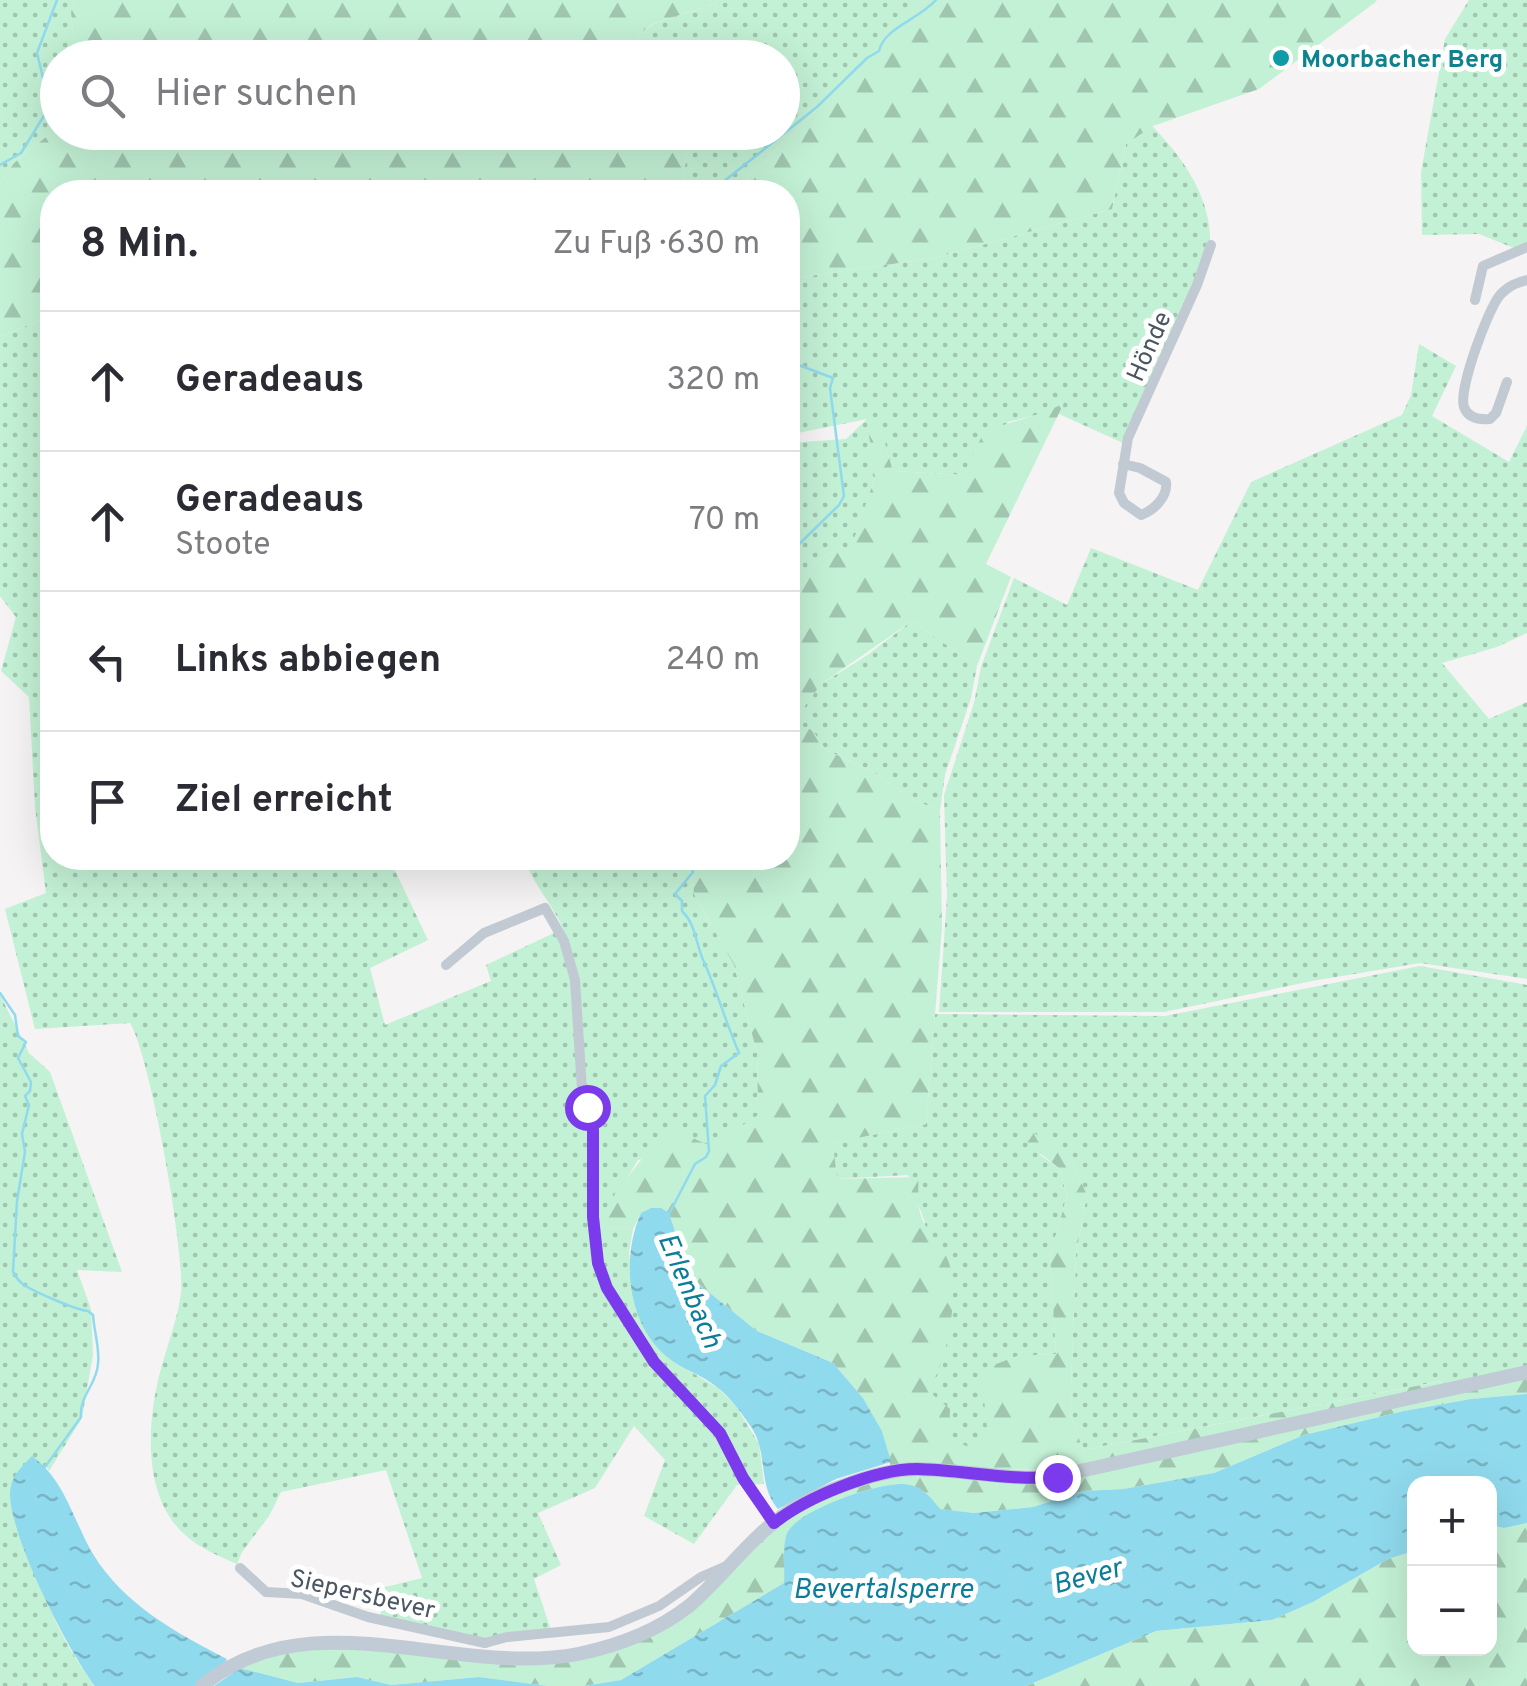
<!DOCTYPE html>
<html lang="de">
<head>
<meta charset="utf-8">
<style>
	body { margin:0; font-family:Overpass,sans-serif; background:#f7f7f7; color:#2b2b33 }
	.controls { position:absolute; right:30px; bottom:30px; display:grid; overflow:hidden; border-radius:20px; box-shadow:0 10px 40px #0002 }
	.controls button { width:90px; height:90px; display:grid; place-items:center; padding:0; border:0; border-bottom:2px solid #e1e1e2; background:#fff; color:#2b2b33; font:50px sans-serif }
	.stop { position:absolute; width:30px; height:30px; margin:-22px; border:8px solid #7c3aed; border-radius:50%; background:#fff }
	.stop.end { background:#7c3aed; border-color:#fff; box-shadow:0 2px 10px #0008 }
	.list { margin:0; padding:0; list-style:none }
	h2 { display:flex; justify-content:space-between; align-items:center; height:130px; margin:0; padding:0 40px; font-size:42px }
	h2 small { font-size:32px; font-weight:400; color:#7c7c81 }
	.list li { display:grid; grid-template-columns:65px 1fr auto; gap:30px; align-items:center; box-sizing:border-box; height:140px; padding:0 40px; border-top:2px solid #e1e1e2 }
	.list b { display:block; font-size:38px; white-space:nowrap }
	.list p { margin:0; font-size:32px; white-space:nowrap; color:#7c7c81 }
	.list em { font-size:32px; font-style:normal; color:#7c7c81 }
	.icon { flex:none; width:55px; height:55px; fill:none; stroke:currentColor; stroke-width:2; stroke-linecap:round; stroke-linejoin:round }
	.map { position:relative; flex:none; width:1527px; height:1686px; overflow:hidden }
	.search { position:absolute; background:#fff; box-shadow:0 10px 40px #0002; left:40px; top:40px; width:760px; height:110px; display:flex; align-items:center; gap:25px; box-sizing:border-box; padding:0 35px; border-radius:55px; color:#7c7c81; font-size:38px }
	.panel { position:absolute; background:#fff; box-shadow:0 10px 40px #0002; left:40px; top:180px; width:760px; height:690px; border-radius:40px }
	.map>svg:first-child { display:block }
	.grass { fill:url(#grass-dots) }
	.forest { fill:url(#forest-firs) }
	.water { fill:url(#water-ripples) }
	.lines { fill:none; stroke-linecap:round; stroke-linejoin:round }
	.stream { stroke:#90daee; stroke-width:2.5 }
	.street { stroke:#c1cad2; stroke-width:10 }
	.secondary { stroke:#c1cbd6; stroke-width:14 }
	.route { stroke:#7c3aed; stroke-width:12 }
	.culture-dot { fill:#0f9aa8; stroke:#fff; stroke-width:4 }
	.labels { text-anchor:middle; stroke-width:10; stroke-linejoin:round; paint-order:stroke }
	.culture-label { font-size:25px; font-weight:bold; fill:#0d838f; stroke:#fff; text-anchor:start }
	.street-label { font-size:25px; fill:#4a5661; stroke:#fff }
	.water-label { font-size:28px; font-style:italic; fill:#0c7c9b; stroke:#fff }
</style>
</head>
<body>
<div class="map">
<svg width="1527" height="1686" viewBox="0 0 1527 1686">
	<defs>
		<pattern id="grass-dots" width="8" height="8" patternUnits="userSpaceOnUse" patternTransform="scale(2.5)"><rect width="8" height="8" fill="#c3f1d5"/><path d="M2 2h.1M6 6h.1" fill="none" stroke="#a0c6b0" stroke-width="1.8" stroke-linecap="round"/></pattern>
		<pattern id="forest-firs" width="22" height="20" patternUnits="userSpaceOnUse" patternTransform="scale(2.5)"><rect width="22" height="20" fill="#c3f1d5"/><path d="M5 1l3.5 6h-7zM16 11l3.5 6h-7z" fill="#a0c6b0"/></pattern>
		<pattern id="water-ripples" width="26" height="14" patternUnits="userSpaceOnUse" patternTransform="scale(2.5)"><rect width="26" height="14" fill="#90daee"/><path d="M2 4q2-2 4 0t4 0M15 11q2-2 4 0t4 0" fill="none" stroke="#78b4c4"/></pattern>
	</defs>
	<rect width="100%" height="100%" fill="#f5f3f3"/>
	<g class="grass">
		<path d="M0 0H76L71 12 75 57 58 58 57 128 14 163 0 183Z"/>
		<path d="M718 0H926L734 192H682L688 141 673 133 782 132V58H632L639 34 655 23 715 4Z"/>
		<path d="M1469 0H1527V245L1519 250 1479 234 1422 235 1421 172 1445 39Z"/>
		<path d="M1152 126C1183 157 1212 199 1210 244L1123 443 1059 414 1062 404 1045 413 1008 422 964 475 893 471 878 420 868 421 875 477 849 555 830 552 788 586V443L846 439 867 419 788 435V279L934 258 1112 209 1126 144Z"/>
		<path d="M52 316V858H389L428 940 370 968 385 1025 491 981 486 965 556 932 574 983 589 1106C583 1056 581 973 563 929 554 907 538 890 528 868L547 858H689L694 894 734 965 757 1053 758 1116 711 1146 638 1160 597 1227 633 1229 629 1252 635 1303 683 1367 718 1388 736 1406 759 1444 764 1484 737 1485 694 1544 644 1516 665 1460 634 1426 595 1488 538 1513 561 1565 534 1579 552 1633 485 1642 380 1618 385 1587 422 1578 386 1470 281 1492 269 1516 242 1552 237 1564C219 1556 199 1548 184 1534 146 1499 147 1436 156 1390 162 1357 177 1325 181 1293 185 1252 150 1055 130 1023L35 1029 5 909 46 893 35 807 29 697 1 671 16 617 0 596V336Z"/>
		<path d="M1419 344 1456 366 1432 416 1509 462 1527 426V633L1497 647 1442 663 1489 719 1527 702V979L1420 963 1312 981 1164 1012H939L947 897 944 795 974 703 981 667 1014 578 1067 605 1091 548 1198 590 1251 482 1402 415 1411 395Z"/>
		<path d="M912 621 977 666 971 698 945 775 940 811 912 799 872 771 826 750 812 730 792 723 821 684 866 656Z"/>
		<path d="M1420 966 1527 985V1366L1443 1385 1441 1381 1083 1450 1070 1413 1076 1254 1087 1195 1070 1158 1039 1154 1059 1168 1067 1196 1050 1255 1056 1354 1034 1355 988 1438 977 1452 949 1438 927 1390 925 1223 908 1175 837 1179 832 1143 926 1124 935 1014 1165 1016Z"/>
		<path d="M0 995 29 1053 50 1072 122 1272 77 1270 91 1309 93 1355 82 1418 49 1471 46 1466 15 1521C36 1577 58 1639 95 1686H0Z"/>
	</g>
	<g class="forest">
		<path d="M76 0H718L715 4 654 23 639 34 632 57 75 58 71 12Z"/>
		<path d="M926 0H1375L1377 1 1259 89 1153 126 1126 144 1112 209 934 258 788 279V192H734Z"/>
		<path d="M57 128 58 132H673L688 141 682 192H52V316L0 336V183L14 163Z"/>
		<path d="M1064 403 986 564 1011 577 977 666 912 621 821 684 793 722 812 730 826 750 872 771 912 799 940 811 942 928 926 1124 833 1143 837 1179 918 1177C919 1189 917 1204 921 1216 928 1236 946 1246 951 1270 958 1298 947 1368 927 1390L950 1409 949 1438 977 1451 988 1438 981 1370 1017 1356 1056 1354 1050 1255 1067 1196 1059 1168 1027 1143 1034 1133 1070 1158 1087 1195 1076 1254 1070 1413 1083 1450 1442 1381 1443 1385 1063 1470 891 1468 882 1431 863 1398 833 1363 757 1331 690 1277 669 1213H641L633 1229 597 1227 616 1192 667 1127 711 1146 758 1115 757 1053 734 965 694 894 689 858H788V586L830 552 849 554 875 477 867 421 878 419 893 471 963 475 984 432C1010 421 1038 417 1064 403Z"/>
		<path d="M1527 1374V1394L1471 1399 1404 1411 1304 1435 1214 1473 1123 1489 1083 1491 1033 1507 974 1513 939 1509C930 1496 920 1485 903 1484 879 1482 793 1511 786 1536 782 1549 785 1569 784 1583L621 1680 584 1686H548L479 1677 391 1685 357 1677 298 1683 240 1668 307 1644 534 1659 654 1630 791 1513 845 1489 909 1472 1032 1480Z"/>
		<path d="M1527 1523V1686H1026L1156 1631 1272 1620 1313 1602 1388 1559 1414 1551V1648H1490V1525L1504 1528Z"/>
	</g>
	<g class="water">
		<path d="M651 1208H661L669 1213 690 1277 757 1331 833 1363 863 1398 882 1431 891 1462 836 1479 778 1509C758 1486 768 1456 753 1430 743 1415 732 1399 718 1388 703 1375 681 1369 666 1356 627 1323 621 1257 641 1213Z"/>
		<path d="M1527 1394V1523L1504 1528 1490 1525V1484H1414V1551L1388 1559 1313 1602 1272 1620 1156 1631 1026 1686H584L621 1680 784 1583C785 1569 782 1550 786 1536 792 1511 879 1482 903 1484 921 1485 930 1496 940 1509L974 1513 1033 1507 1083 1491 1123 1489 1214 1473 1304 1435 1404 1411 1471 1399Z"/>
		<path d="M32 1456C65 1480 73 1520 93 1554 123 1604 178 1634 227 1659L226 1661 195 1686H95C67 1649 12 1541 10 1495 10 1478 20 1468 32 1456Z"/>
		<path d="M240 1668 298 1683 357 1677 391 1685 479 1677 548 1686H214Z"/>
	</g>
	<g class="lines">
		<g class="stream">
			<path d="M0 165 21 153 50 106 37 53 57 0"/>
			<path d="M715 192 718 186 817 107 867 58 879 51C884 28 918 20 936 0"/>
			<path d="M788 361 833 378 830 388 844 496 839 505 788 555"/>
			<path d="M0 993 15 1015 18 1036 26 1042 18 1058 31 1082 30 1091 25 1096 29 1105 22 1134 25 1152 17 1201 13 1272C16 1277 19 1282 24 1285 35 1292 76 1310 88 1311L93 1315C94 1331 100 1349 98 1364 97 1384 79 1396 81 1417L45 1467"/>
			<path d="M669 1214 695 1164 706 1157 709 1151 705 1096 715 1085 721 1066 739 1053C726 1023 717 991 704 962 695 943 697 926 682 911V901L675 894 693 872 688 858"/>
		</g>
		<g class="street">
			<path d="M1475 300 1483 266 1527 247"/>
			<path d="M1507 382 1496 413 1490 419C1479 420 1468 418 1464 407 1458 390 1488 309 1500 295 1508 286 1516 283 1527 280"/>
			<path d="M1123 464 1140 468 1166 482C1168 497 1154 510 1141 515L1124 503 1119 493 1128 438 1197 285 1211 245"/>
			<path d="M446 965 484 933 545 908 564 941 575 980 582 1089 593 1130V1217L598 1263 607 1288 655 1362 720 1433 743 1478 774 1523"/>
			<path d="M240 1568 266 1592 302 1594 368 1617 485 1643"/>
			<path d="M485 1643 507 1637 609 1627 659 1606 701 1577 731 1564"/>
		</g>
		<path class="secondary" d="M202 1686C310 1596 454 1678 578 1654 617 1646 657 1631 689 1606 723 1577 750 1537 788 1512 818 1492 881 1469 917 1469 963 1470 1007 1480 1053 1477L1527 1372"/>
	</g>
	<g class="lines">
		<path class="route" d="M587 1107 593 1130V1217L598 1263 607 1288 654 1362 720 1433 743 1478 774 1523C807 1497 875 1469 917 1469 964 1470 1010 1481 1057 1477"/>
	</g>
	<circle class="culture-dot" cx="1281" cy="58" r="10"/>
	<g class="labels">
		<g class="culture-label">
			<text x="1301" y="67">Moorbacher Berg</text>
		</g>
		<g class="street-label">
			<text transform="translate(1148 346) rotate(-66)" y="9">Hönde</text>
			<text transform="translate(363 1593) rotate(13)" y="9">Siepersbever</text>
		</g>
		<g class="water-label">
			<text transform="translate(691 1290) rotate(67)" y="10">Erlenbach</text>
			<text transform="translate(1087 1575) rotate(-15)" y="10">Bever</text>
			<text x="883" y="1598">Bevertalsperre</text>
		</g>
	</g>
</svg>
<div class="controls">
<button>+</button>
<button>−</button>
</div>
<div class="stop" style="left:587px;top:1107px"></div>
<div class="stop end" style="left:1057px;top:1477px"></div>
<div class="search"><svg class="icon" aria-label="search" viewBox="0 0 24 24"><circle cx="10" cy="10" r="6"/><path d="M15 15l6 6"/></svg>Hier suchen</div>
<section class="panel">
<h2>8 Min.<small>Zu Fuß · 630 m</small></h2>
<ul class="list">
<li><svg class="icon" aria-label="ahead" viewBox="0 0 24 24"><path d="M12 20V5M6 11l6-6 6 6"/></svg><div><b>Geradeaus</b></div><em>320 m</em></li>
<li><svg class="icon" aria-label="ahead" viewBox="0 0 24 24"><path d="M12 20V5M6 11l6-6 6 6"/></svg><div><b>Geradeaus</b><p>Stoote</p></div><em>70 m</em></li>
<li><svg class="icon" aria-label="left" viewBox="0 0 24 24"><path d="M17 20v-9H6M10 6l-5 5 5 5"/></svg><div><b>Links abbiegen</b></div><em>240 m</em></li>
<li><svg class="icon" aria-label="arrive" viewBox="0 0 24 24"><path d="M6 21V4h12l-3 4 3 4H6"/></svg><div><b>Ziel erreicht</b></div></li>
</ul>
</section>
</div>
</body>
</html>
